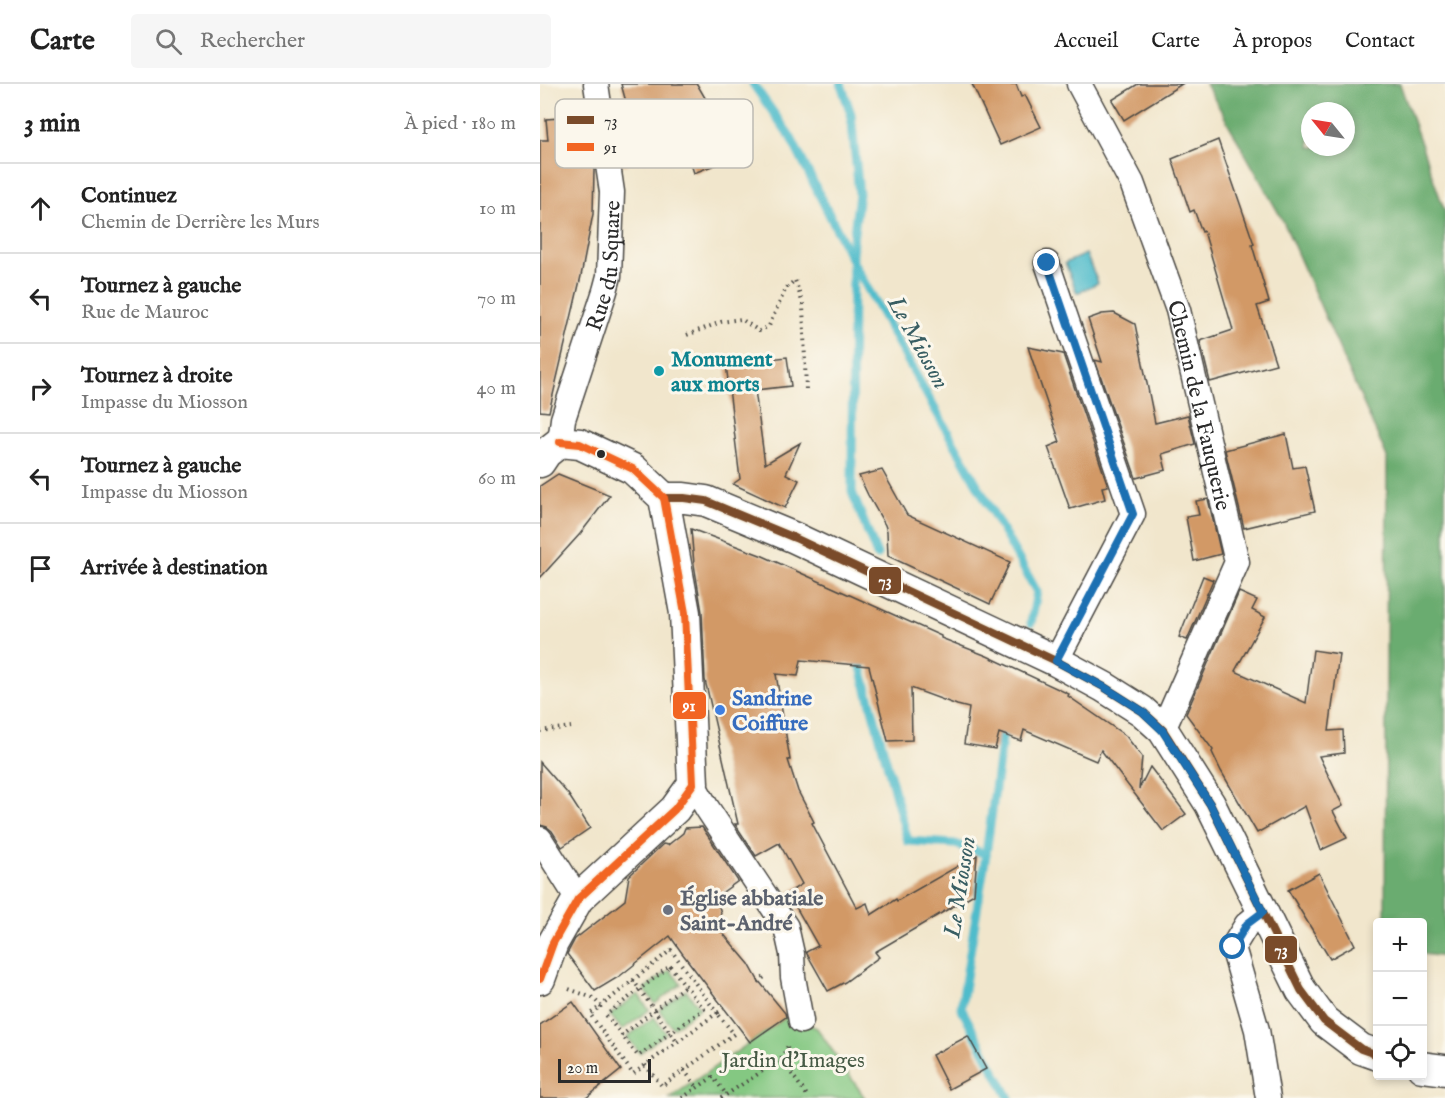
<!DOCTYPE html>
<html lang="fr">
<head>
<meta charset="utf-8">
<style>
	body { margin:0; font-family:"IM FELL English",serif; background:#f6f6f6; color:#222 }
	.controls { position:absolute; right:18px; bottom:18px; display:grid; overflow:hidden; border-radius:6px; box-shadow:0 3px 9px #0003 }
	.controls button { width:54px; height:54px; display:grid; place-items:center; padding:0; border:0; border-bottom:2px solid #e0e0e0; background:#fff; color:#222; font:30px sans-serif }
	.compass { position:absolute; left:761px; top:18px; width:54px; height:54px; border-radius:50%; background:#fff; box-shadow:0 3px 9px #0003; rotate:300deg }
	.scale { position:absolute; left:18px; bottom:15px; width:93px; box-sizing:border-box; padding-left:6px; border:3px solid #2b2b2b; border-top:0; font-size:16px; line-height:21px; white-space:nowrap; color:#2b2b2b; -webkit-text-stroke:4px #fbf7ec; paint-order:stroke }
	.stop { position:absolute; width:18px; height:18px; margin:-14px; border:4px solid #1f6fb2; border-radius:50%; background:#fff }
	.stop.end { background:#1f6fb2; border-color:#fff; box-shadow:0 2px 6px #0008 }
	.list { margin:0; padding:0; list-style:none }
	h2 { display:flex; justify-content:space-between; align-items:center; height:78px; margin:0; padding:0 24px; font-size:26px }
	h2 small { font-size:20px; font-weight:400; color:#767676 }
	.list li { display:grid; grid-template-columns:39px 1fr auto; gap:18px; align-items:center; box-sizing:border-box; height:90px; padding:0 24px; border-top:2px solid #e0e0e0 }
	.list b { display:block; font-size:22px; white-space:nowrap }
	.list p { margin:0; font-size:20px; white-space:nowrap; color:#767676 }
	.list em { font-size:20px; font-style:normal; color:#767676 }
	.icon { flex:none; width:33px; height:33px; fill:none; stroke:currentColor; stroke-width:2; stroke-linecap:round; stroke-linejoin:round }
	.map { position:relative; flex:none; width:905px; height:1014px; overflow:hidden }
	header { display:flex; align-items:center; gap:36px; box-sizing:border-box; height:84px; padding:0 30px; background:#fff; border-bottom:2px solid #e0e0e0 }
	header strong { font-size:28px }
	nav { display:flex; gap:33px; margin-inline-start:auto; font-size:21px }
	.search { width:420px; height:54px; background:#f6f6f6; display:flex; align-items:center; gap:15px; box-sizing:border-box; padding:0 21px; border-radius:6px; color:#767676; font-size:22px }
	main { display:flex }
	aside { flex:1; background:#fff }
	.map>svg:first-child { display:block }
	.green { fill:#84c882; stroke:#587a56; stroke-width:1.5 }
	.forest { fill:#6bac70; stroke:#4b6c4e; stroke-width:1.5; fill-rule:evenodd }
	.water { fill:#50bccb; stroke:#3e747b; stroke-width:1.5 }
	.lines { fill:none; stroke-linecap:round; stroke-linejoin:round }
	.stream { stroke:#50bccb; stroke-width:9 }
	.building { fill:#d29966 }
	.minor-casing { stroke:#494743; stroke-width:27 }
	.tertiary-casing { stroke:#494743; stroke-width:33 }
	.path { stroke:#494743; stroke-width:4; stroke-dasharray:1.5 4.5; stroke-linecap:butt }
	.minor { stroke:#fff; stroke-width:24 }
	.tertiary { stroke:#fff; stroke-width:30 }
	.bus-1-casing { stroke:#fbf7ec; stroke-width:12 }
	.bus-2-casing { stroke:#fbf7ec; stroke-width:12 }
	.bus-1 { stroke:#7a4b2a; stroke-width:8 }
	.bus-2 { stroke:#f26522; stroke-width:8 }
	.route { stroke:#1f6fb2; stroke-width:8 }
	.culture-dot { fill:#0f9aa8; stroke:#fbf7ec; stroke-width:2 }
	.bus-dot { fill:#2b2b2b; stroke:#fbf7ec; stroke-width:2 }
	.shop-dot { fill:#3f7fe0; stroke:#fbf7ec; stroke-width:2 }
	.worship-dot { fill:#6b7280; stroke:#fbf7ec; stroke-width:2 }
	.labels { text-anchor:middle; stroke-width:6; stroke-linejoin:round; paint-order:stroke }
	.street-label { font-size:22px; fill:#2b2b2b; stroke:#fbf7ec }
	.culture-label { font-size:22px; font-weight:bold; fill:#0d838f; stroke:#fbf7ec; text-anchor:start }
	.shop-label { font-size:22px; font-weight:bold; fill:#366cbe; stroke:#fbf7ec; text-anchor:start }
	.worship-label { font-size:22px; font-weight:bold; fill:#5b616d; stroke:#fbf7ec; text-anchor:start }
	.park-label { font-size:22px; fill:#465a45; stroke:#fbf7ec }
	.water-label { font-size:24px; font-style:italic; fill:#385e63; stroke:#fbf7ec }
	.key { fill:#fbf7ec; stroke:#bdbab2; stroke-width:1.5 }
	.key-label { font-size:16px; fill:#2b2b2b }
	.line-badge { stroke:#fbf7ec; stroke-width:2 }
	.badge-label { font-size:16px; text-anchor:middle; font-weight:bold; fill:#fff }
</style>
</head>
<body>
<header>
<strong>Carte</strong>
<div class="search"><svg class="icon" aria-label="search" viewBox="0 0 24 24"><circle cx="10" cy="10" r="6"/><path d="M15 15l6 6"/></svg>Rechercher</div>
<nav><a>Accueil</a><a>Carte</a><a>À propos</a><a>Contact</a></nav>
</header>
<main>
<aside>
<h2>3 min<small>À pied · 180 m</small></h2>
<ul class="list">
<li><svg class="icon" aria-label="ahead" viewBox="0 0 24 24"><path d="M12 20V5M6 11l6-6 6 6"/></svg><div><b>Continuez</b><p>Chemin de Derrière les Murs</p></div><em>10 m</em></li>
<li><svg class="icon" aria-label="left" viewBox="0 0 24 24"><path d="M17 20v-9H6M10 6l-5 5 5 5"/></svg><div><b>Tournez à gauche</b><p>Rue de Mauroc</p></div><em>70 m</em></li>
<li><svg class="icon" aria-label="right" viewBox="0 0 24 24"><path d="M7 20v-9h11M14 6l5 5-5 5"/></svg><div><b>Tournez à droite</b><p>Impasse du Miosson</p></div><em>40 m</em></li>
<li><svg class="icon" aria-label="left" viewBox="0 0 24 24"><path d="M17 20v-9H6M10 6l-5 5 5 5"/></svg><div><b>Tournez à gauche</b><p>Impasse du Miosson</p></div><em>60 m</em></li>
<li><svg class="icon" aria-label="arrive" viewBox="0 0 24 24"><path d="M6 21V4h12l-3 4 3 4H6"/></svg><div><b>Arrivée à destination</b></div></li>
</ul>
</aside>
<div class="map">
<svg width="905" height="1014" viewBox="0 0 905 1014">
	<rect width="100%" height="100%" fill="#fbf7ec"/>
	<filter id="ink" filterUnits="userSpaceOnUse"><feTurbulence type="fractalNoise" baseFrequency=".0167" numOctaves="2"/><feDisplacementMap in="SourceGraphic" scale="12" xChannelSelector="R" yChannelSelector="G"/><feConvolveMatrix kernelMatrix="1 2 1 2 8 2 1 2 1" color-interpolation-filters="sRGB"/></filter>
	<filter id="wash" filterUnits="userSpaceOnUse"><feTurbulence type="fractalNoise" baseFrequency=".008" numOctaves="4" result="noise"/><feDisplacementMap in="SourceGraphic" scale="24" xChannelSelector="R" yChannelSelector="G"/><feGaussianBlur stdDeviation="1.35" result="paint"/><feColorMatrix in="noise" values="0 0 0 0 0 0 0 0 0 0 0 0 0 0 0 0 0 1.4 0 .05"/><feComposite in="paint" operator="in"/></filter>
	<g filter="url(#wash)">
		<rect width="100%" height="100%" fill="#f1e6cc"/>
		<g class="green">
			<path d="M130 886 141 900 115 920 104 905Z"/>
			<path d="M146 906 160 924 133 944 119 926Z"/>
			<path d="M98 910 109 926 82 946 70 931Z"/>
			<path d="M248 932 277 944 325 1014H130Z"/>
			<path d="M114 933 126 949 100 969 87 953Z"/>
		</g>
		<path class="forest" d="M666 0H860L905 128V873L883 870 882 838H845L847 373 743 137ZM770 27H806V63H770Z"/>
		<path class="water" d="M546 170 558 199 537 209 525 179Z"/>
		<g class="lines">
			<g class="stream">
				<path d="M213 0 250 52 314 180 497 508 491 539"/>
				<path d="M301 0 311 30 319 110 313 156 312 408 337 471"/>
				<path d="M317 569 368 757 415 760 446 770"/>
				<path d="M464 640 446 770 421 924 469 1014"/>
			</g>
		</g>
		<g id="blocks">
			<g class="building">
				<path d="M81 0H157L186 50 204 45 213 66 154 89 148 71 82 81 73 18H86Z"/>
				<path d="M432 0H476L481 13 485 11 501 43 460 61Z"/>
				<path d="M598 0H642L584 36 572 16Z"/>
				<path d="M44 18 54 86 53 130 41 192 9 328 0 327V56H8L6 35 21 34 19 21Z"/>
				<path d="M678 56 714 160 712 161 729 218 717 222 736 280 670 298 660 257 693 246 664 147 662 148 654 126 650 128 632 75Z"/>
				<path d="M574 229 595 240 615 339 648 331 655 360 622 370 626 386 596 394 555 276 562 278 548 235 562 230Z"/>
				<path d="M488 263 523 270 568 402 562 403 565 415 530 425 508 363 520 358Z"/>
				<path d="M247 273 251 302 215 306 225 380 260 359 246 390 259 396 245 424 193 400 200 395 186 280Z"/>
				<path d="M746 350 753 384 765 382 775 427 704 444 685 366Z"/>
				<path d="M342 386 367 431 470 478 450 520 348 472 347 447 345 441 328 411 319 392Z"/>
				<path d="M18 390 70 411 40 450 0 494V402Z"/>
				<path d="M668 415 681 470 654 477 646 433 659 431 656 417Z"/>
				<path d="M151 445 223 472 401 552V554L447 572 529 610 528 612 586 652 602 673 599 705 610 683 646 730 623 747 561 666 556 677 484 646 481 657 459 649 455 665 424 660 429 624 417 621 371 604 372 656 348 657 329 582 261 576 258 592 236 590 250 676H248L258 707 274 738 272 739 317 824 327 819 331 831 356 815 357 817 437 771 434 810 335 868 339 873 305 898 288 907 266 868 278 862 248 809 262 800 239 759 216 772 195 740H198L165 596 162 528 154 480Z"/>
				<path d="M663 492 673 496 647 556 639 553Z"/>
				<path d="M699 508 717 516 712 526 725 533 695 587 766 619 773 566 799 570 789 647 803 646 804 669 779 672 803 722 793 727 807 754 781 766 765 722 717 749 681 687 672 668 673 666 646 630Z"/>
				<path d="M0 678 28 710 50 744 22 763 12 747 7 743 0 741Z"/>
				<path d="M162 743 198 797 176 813 181 829 175 840 209 880 218 896 245 929 246 933 210 958 142 869 130 852 80 892 55 907 27 870 35 855 85 816 89 792 123 760 128 761 143 749 145 744Z"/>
				<path d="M779 789 815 861 790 875 748 806Z"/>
				<path d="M33 918 81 986 46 1014H0V941Z"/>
				<path d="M428 952 446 985 409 1005 392 971Z"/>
			</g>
		</g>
	</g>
	<g filter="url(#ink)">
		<use href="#blocks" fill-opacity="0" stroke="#494743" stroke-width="1.5"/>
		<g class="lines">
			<g class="minor-casing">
				<g id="minor">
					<path id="s1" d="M539 0 592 99 638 226 697 478 623 646"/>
					<path d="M507 179 593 430 516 577"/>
					<path id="s2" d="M20 358 23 335 65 207 69 192 72 108 56 0"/>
					<path d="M153 700 167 724 246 843 252 870 253 893 261 937"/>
					<path d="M0 755 38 815"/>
					<path d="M722 828 707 840 693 863 717 946 728 1014"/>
				</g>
			</g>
			<g class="tertiary-casing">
				<g id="tertiary">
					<path d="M0 378 6 369 20 358 40 360 93 385 124 414 145 529 153 700 135 725 38 815 13 859 0 895"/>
					<path d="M124 414H144L166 417 255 454 516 577 564 603 602 627 623 646 670 720 761 906 784 937 821 965 838 971"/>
					<path d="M882 983 905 986"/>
				</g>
			</g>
			<g class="path">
				<path d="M147 251 181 238 201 235 219 247 229 242 246 204 255 196 263 220 266 307"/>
				<path d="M0 647 31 643"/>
				<path d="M130 882 164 925 98 972 66 931Z"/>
				<path d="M93 896 137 958"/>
				<path d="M218 898 227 891"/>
				<path d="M29 905 53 914 61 922 131 866 177 929 93 990 50 930 61 922"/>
				<path d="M81 952 146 901"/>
				<path d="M241 975 269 1014"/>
				<path d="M105 981 122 1002 194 950 177 929 184 925"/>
				<path d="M144 986 157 1003"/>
				<path d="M142 1014 173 993 186 1010"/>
				<path d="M181 1014 241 975 249 960"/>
			</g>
			<use href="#minor" class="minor"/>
			<use href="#tertiary" class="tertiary"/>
			<g class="bus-1-casing">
				<path id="bus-1" d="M124 414H144L166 417 255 454 516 577 564 603 602 627 623 646 670 720 761 906 784 937 821 965 838 971"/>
			</g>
			<g class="bus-2-casing">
				<path id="bus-2" d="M0 895 13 859 38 815 135 725 153 700 145 529 124 414 93 385 40 360 20 358"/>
			</g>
			<use href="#bus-1" class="bus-1"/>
			<use href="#bus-2" class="bus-2"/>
		</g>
	</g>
	<g class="lines" filter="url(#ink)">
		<path class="route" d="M507 179 593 430 516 577 564 603 602 627 622 646 670 720 723 828 707 840 693 863"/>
	</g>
	<circle class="culture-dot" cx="119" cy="287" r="6"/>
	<circle class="bus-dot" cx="61" cy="370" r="5"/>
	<circle class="shop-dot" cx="180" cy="626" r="6"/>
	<circle class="worship-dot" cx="128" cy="826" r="6"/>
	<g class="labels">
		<g class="street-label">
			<text dy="8" stroke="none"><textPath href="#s2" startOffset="183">Rue du Square</textPath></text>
			<text dy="8" stroke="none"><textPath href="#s1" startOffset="345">Chemin de la Fauquerie</textPath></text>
		</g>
		<g class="culture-label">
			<text x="131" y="282">Monument<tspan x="131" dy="25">aux morts</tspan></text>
		</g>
		<g class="shop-label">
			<text x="192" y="621">Sandrine<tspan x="192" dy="25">Coiffure</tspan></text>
		</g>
		<g class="worship-label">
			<text x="140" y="821">Église abbatiale<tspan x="140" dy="25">Saint-André</tspan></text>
		</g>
		<g class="park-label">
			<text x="253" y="983">Jardin d'Images</text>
		</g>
		<g class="water-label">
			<text transform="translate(379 258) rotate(61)" y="8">Le Miosson</text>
			<text transform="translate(419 803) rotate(-81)" y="8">Le Miosson</text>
		</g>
	</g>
	<rect x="15" y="15" width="198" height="69" rx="9" class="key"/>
	<rect x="27" y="32" width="27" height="8" fill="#7a4b2a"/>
	<rect x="27" y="59" width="27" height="8" fill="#f26522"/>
	<g class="key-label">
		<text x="64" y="42">73</text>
		<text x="64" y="69">91</text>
	</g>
	<g class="line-badge">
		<rect x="328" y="482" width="34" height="29" rx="6" fill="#7a4b2a"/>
		<rect x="132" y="607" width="35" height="29" rx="6" fill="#f26522"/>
		<rect x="724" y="851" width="34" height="29" rx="6" fill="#7a4b2a"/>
	</g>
	<g class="badge-label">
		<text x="345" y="502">73</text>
		<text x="149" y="627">91</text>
		<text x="741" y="871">73</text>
	</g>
</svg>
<div class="controls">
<button>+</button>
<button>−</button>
<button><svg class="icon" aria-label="locate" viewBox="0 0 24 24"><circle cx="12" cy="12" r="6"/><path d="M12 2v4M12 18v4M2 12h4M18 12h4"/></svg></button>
</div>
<svg class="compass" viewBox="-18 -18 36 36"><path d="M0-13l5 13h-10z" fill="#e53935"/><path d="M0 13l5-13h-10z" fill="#767676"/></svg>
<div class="scale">20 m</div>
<div class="stop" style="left:693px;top:863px"></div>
<div class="stop end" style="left:507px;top:179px"></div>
</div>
</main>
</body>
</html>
